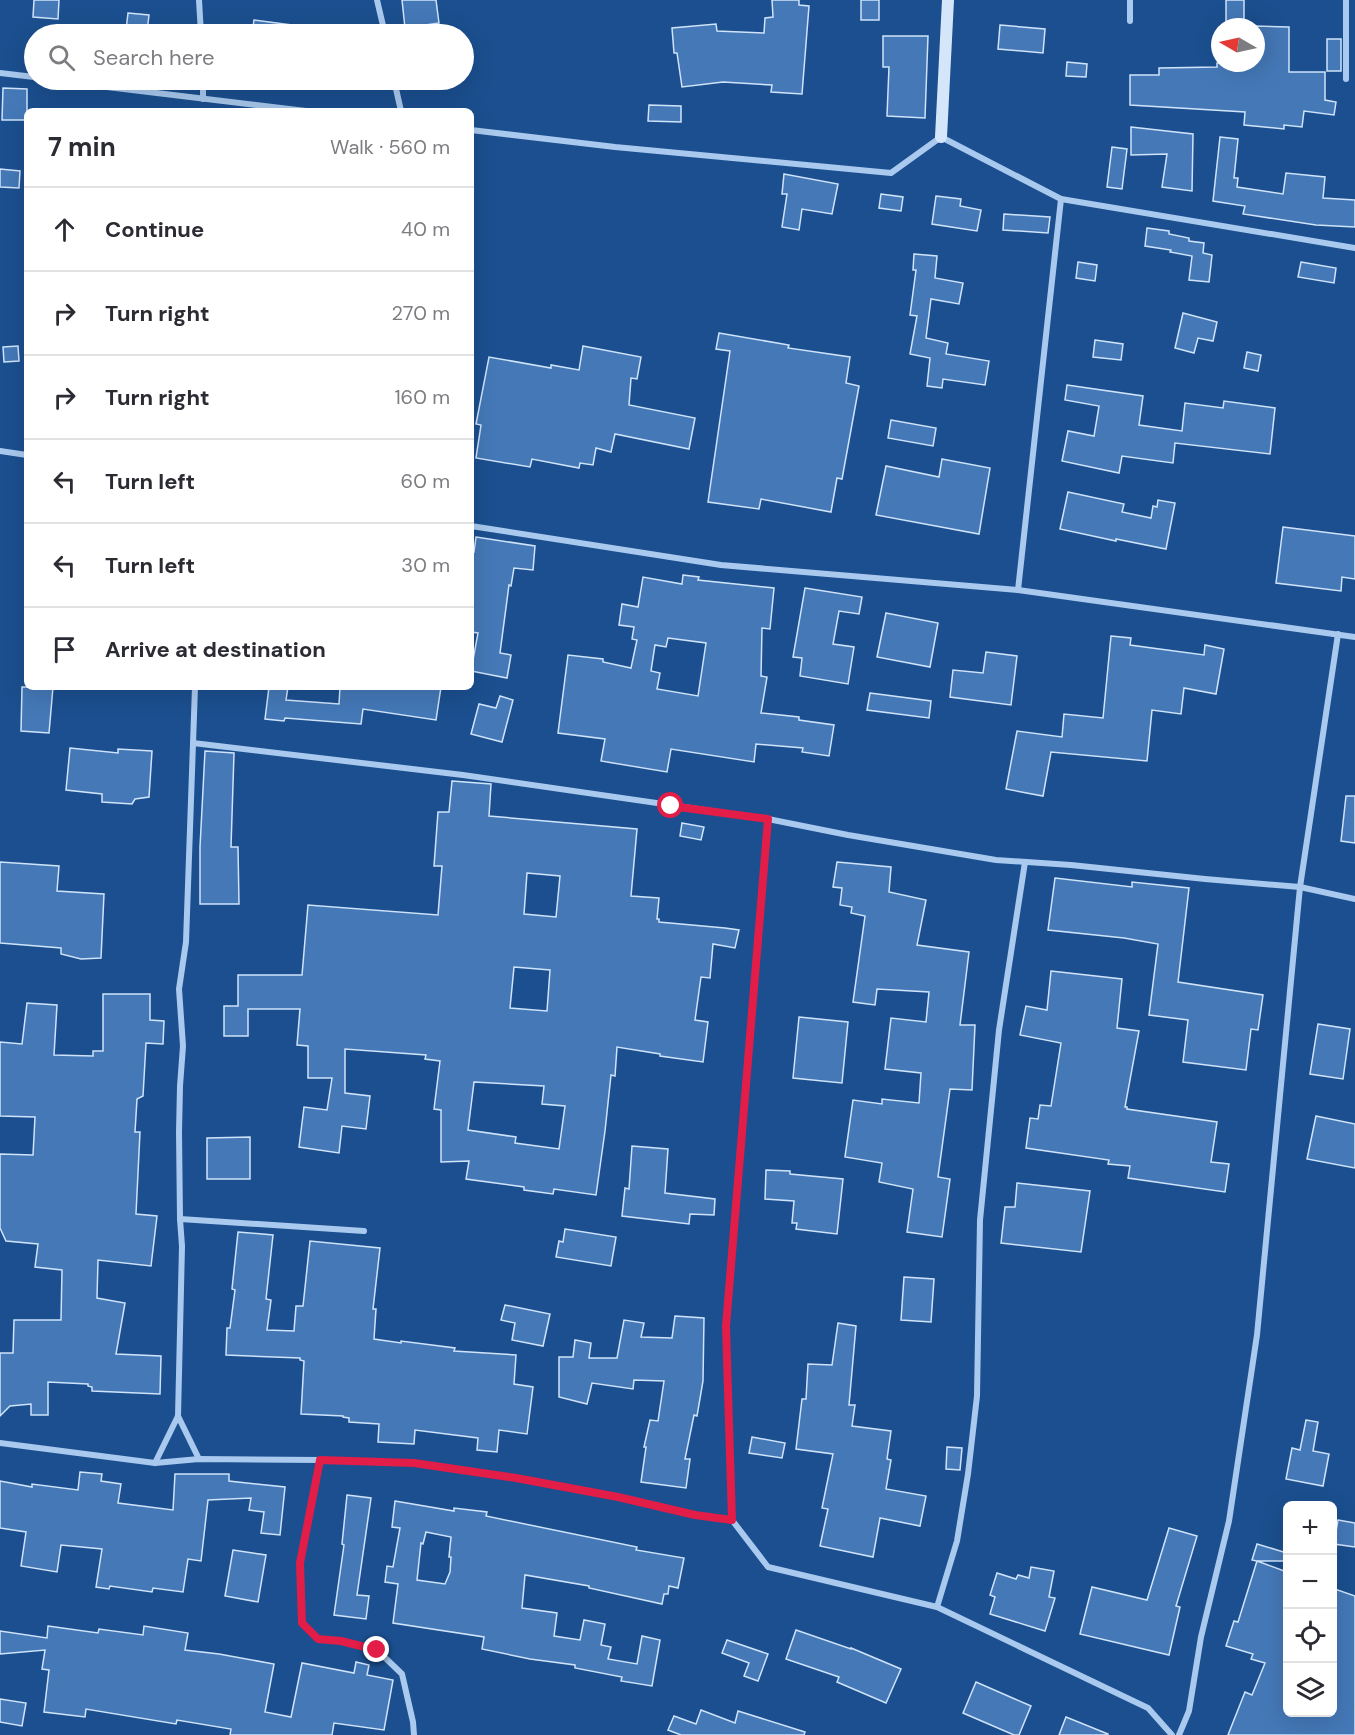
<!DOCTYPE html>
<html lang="en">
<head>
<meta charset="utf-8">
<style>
	body { margin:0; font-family:"DM Sans",sans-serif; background:#f7f7f7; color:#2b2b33 }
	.controls { position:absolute; right:18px; bottom:18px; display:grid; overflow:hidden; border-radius:9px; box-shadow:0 6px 24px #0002 }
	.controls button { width:54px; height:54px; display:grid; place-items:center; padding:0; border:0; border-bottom:2px solid #e1e1e2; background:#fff; color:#2b2b33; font:30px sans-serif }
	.compass { position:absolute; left:1211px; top:18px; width:54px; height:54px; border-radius:50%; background:#fff; box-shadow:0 6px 24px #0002; rotate:279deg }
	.stop { position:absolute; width:18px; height:18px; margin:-14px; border:4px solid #e11d48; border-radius:50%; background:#fff }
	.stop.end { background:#e11d48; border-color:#fff; box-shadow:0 2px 6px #0008 }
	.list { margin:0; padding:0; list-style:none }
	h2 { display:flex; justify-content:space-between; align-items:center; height:78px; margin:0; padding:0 24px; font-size:26px }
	h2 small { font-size:20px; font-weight:400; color:#7c7c81 }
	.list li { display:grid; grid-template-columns:39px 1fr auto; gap:18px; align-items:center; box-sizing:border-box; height:84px; padding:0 24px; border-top:2px solid #e1e1e2 }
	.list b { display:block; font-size:22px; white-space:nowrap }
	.list em { font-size:20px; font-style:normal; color:#7c7c81 }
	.icon { flex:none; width:33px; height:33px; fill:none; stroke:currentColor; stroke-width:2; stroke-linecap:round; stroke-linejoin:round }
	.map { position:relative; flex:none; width:1355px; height:1735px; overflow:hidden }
	.search { position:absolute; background:#fff; box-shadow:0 6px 24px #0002; left:24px; top:24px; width:450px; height:66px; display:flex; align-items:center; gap:15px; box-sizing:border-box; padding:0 21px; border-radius:33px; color:#7c7c81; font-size:22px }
	.panel { position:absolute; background:#fff; box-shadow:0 6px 24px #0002; left:24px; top:108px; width:450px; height:582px; border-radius:9px }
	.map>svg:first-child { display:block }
	.building { fill:#4478b7; stroke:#cfe3fa; stroke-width:1.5; fill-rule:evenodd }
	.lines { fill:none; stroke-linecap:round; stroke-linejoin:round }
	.street { stroke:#a9c9ee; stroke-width:6 }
	.secondary { stroke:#d6e6fa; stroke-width:12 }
	.route { stroke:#e11d48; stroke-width:8 }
</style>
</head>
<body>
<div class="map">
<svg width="1355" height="1735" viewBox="0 0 1355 1735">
	<rect width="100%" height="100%" fill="#1b4f8f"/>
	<g class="building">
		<path d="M34 0H59L58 19 33 17Z"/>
		<path d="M402 0H436L439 23 405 28Z"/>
		<path d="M772 0H799V5L809 6 802 94 771 92 772 85 723 82 682 87 677 53H674L672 28 716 24 717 31 764 33 765 18 773 17Z"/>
		<rect x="861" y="0" width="18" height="20"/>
		<rect x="1226" y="0" width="18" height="23"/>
		<path d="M128 13 149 15 147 32 126 30Z"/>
		<path d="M254 20 299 26 298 34H252Z"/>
		<path d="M1000 25 1045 29 1043 53 998 49Z"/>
		<path d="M1256 26 1289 27V72H1325V100L1336 102 1334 115 1304 111 1302 127 1284 125V129L1244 125 1245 112 1130 105V75H1159V68L1217 67V63H1256Z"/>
		<path d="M883 36H928L925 118 887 116 889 67H883Z"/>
		<rect x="1327" y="39" width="14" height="32"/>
		<path d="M1067 62 1087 64 1086 77 1066 76Z"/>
		<path d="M3 88 27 89V120H2Z"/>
		<path d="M649 105 681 106V122L648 121Z"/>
		<path d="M1131 127 1193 134 1192 191 1162 187 1167 154 1131 155Z"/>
		<path d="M1220 137 1238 139 1234 178H1238L1237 187 1283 194 1286 173 1325 177 1323 198 1355 200V227L1316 225 1243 214 1245 206 1213 201Z"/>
		<path d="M1112 147 1127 149 1122 189 1107 187Z"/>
		<path d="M0 169 20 171 19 188 0 187Z"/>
		<path d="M784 174 838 184 832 214 802 209 799 230 782 227 787 194H782Z"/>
		<path d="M881 194 903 197 901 211 879 208Z"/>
		<path d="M936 196 961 199 960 206 981 210 977 231 932 224Z"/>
		<path d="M1004 214 1050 217 1048 233 1003 230Z"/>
		<path d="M1147 228 1169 231V234L1189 238V241L1204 243 1203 253 1212 255 1209 282 1189 280 1192 256 1170 252 1171 250 1145 246Z"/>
		<path d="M914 254 937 256 935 278 963 283 959 304 931 299 926 338 948 343 946 354 989 361 985 385 943 379 942 388 927 386 930 358 910 354 917 316 910 315 916 270H913Z"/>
		<path d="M1078 262 1097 265 1095 281 1076 278Z"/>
		<path d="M1301 262 1336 268 1334 283 1298 277Z"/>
		<path d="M1183 313 1217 322 1213 341 1198 338 1194 353 1175 348Z"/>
		<path d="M719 333 789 345 788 348 850 357 846 383 859 386 842 479 837 478 831 512 761 499 759 509 708 502 730 351 716 349Z"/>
		<path d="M1095 340 1123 344 1121 360 1093 357Z"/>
		<path d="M18 346 19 361 4 362 3 347Z"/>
		<path d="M583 346 641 357 637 379 631 378 629 405 695 418 689 449 615 434 611 452 596 448 593 465 580 463 579 468 532 459 530 467 476 458 481 425 476 424 489 357 551 368V365L579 370Z"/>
		<path d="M1247 352 1261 355 1258 371 1244 368Z"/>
		<path d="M1067 385 1143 396 1139 425 1182 431 1185 403 1223 408 1224 401 1275 408 1270 454 1175 443 1173 463 1122 456 1119 473 1062 461 1068 431 1094 436 1099 406 1065 400Z"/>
		<path d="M891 420 936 428 933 446 888 438Z"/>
		<path d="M942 459 990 468 979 534 876 515 886 466 939 477Z"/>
		<path d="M1068 492 1124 504 1122 512 1151 518 1153 506 1157 507 1158 500 1175 503 1166 549 1116 539V541L1060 529Z"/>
		<path d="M1283 527 1355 536V579L1342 577 1341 591 1276 583Z"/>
		<path d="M476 537 535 546 533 570 514 568 511 586 509 585 500 653 511 655 507 678 471 671 478 633 471 632V551L474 552Z"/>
		<path d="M683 575 699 577 698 580 774 588 770 629 762 628 761 676 767 677 761 713 799 717V720L834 725 829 756 802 752 803 748 756 744 754 762 671 749 667 772 601 761 605 739 558 733 568 655 603 659V662L631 668 637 640 632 639 634 627 619 625 622 604 638 607 643 577 682 584ZM668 638 706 643 698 696 657 689 660 673 651 671 655 645 666 647Z"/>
		<path d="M805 588 862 597 859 614 839 611 833 644 854 647 848 684 800 676 802 658 793 657Z"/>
		<path d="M886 613 938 623 930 667 877 657Z"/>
		<path d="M1111 636 1131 638 1130 645 1204 655 1205 645 1224 649 1216 694 1184 688 1181 714 1152 710 1147 761 1051 752 1043 796 1006 789 1017 731 1062 737 1064 714 1103 718Z"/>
		<path d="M986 652 1017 656 1011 705 950 697 953 670 983 673Z"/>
		<path d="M22 687H53L49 733 21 731Z"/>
		<path d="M269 687H288L286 700 339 704 340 687H441L436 720 363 709 361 724 285 718 284 721 265 719Z"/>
		<path d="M870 693 931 701 929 718 867 710Z"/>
		<path d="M500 696 513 700 502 742 471 734 479 704 496 708Z"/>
		<path d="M70 748 118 753V749L152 751 149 797 135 799 132 804 102 802V794L66 790Z"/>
		<path d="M205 751 234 753 231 847H238L239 904H200V847Z"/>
		<path d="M452 781 491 784 489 816 637 829 631 896 659 898 657 919H659V922L725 928 739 930 735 948 713 944 710 978 701 977 695 1020 708 1022 703 1062 660 1056V1054L617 1047 615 1076 611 1075 605 1131 596 1195 554 1189 553 1194 524 1190V1187L466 1179 469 1161 441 1162V1110L434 1109 440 1061 425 1059 426 1055 345 1049V1093L370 1096 366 1129 342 1126 339 1153 299 1147 304 1107 327 1110 332 1078H308V1046L297 1045 300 1009H248V1036H224V1006H238V975H302L308 905 438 915 442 866H434L438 812H449ZM527 873 560 876 556 917 524 914ZM514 967 550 970 547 1011 510 1008ZM474 1082 544 1086 542 1104 565 1106 559 1149 515 1143 516 1137 468 1130Z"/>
		<path d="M1346 796H1355V843L1341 841Z"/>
		<path d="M682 823 704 827 701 840 680 836Z"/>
		<path d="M0 862 59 866 57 891 104 894 101 958 81 959 61 954V948L0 943Z"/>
		<path d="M837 862 891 867 889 892 926 900 917 945 969 952 960 1025H975L972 1090 950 1089 938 1177 950 1179 942 1237 907 1232 913 1189 879 1182 882 1163 845 1157 853 1100 882 1104V1099L919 1103 921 1073 885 1069 891 1018 926 1022 929 992 877 989 875 1005 853 1002 865 916 851 913 852 907 840 905 842 888 833 887Z"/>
		<path d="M1055 878 1132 887V882L1189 888 1178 982 1263 995 1258 1030 1251 1029 1246 1070 1183 1062 1188 1020 1149 1015 1158 944 1124 938 1048 930Z"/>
		<path d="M1051 971 1122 979 1117 1028 1139 1031 1125 1107H1127V1109L1217 1122 1211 1162 1229 1164 1225 1192 1128 1178 1130 1166 1108 1164 1109 1160 1026 1148 1030 1118 1038 1119 1040 1105 1051 1106 1061 1043 1020 1035 1026 1006 1047 1010Z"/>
		<path d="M103 994H150V1020L164 1021 163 1044 146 1043 143 1096 137 1099 135 1132H140L136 1214 157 1216 151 1266 98 1260 97 1298 125 1303 116 1354 161 1356 160 1394 92 1391V1387L88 1386V1384L48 1382V1415H31V1404L10 1406 0 1416V1353H13L14 1320H61L62 1270 35 1267 38 1244 6 1241 0 1228V1154L33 1155 35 1117 0 1116V1042L22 1044 27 1003 57 1005 54 1055 93 1056V1051H103Z"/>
		<path d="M799 1017 848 1022 842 1083 793 1078Z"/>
		<path d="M1318 1024 1350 1029 1343 1079 1310 1074Z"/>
		<path d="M1316 1116 1355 1124V1168L1307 1159Z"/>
		<path d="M250 1137V1179H207V1138Z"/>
		<path d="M632 1146 668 1149 665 1193 715 1199 714 1215 690 1214 689 1224 622 1216 625 1188 629 1189Z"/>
		<path d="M766 1170 790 1171V1174L843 1179 837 1234 796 1229 797 1223H792L794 1201 765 1199Z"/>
		<path d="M1017 1183 1090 1191 1081 1252 1001 1243 1005 1207H1015Z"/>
		<path d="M565 1229 616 1237 611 1266 556 1257 559 1241 563 1242Z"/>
		<path d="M238 1232 273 1235 266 1299 271 1300 267 1330 294 1331 296 1306H303L310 1241 380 1248 373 1309H376L374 1339 401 1343V1341L455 1348 454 1351 516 1355 514 1384 533 1387 527 1434 499 1430 497 1452 477 1450 478 1438 415 1430 414 1444 378 1442 379 1424 349 1422V1418L343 1417V1416L301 1414 304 1361 300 1360V1358L226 1355 227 1328H230L235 1290 232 1289Z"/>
		<path d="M904 1277 934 1279 931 1322 901 1320Z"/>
		<path d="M505 1305 550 1314 543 1346 512 1340 515 1323 501 1320Z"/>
		<path d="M675 1316 704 1318 703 1381 697 1416 694 1415 685 1459H690L686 1488 641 1482 646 1447H644L650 1420 658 1421 664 1381 634 1380 633 1389 592 1383 587 1404 559 1397V1357H573L575 1340 591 1343 589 1358H617L624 1320 644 1323 641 1337 672 1338Z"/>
		<path d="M838 1323 856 1326 849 1405H855L852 1426 891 1431 887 1459 891 1460 886 1489 926 1496 920 1526 880 1518 873 1557 820 1546 828 1509 822 1508 833 1454 796 1449 802 1399H806L808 1364 832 1365Z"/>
		<path d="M1306 1420 1318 1422 1313 1451 1329 1454 1323 1486 1286 1479 1292 1448 1300 1450Z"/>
		<path d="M752 1437 785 1443 782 1458 749 1453Z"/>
		<path d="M947 1447 962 1448 960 1470 946 1469Z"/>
		<path d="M80 1472 102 1474 101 1481 121 1484 118 1503 173 1510 175 1474H229V1481L285 1487 280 1535 261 1533 264 1512 249 1510 251 1498 208 1500 201 1561 188 1559 183 1592 153 1588 152 1592 110 1586 109 1589 96 1587 102 1549 61 1545 57 1572 21 1566 26 1532 0 1528V1481L32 1487V1484L78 1490Z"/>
		<path d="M347 1495 371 1498 357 1595 369 1596 366 1619 334 1615 344 1545 342 1544Z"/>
		<path d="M395 1501 454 1511V1508L487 1512 486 1516 637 1547 636 1550 684 1558 678 1588 669 1586 668 1594H664L662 1604 589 1588V1586L525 1575 522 1608 557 1613 554 1636 580 1640 584 1620 605 1624 601 1645 611 1647 608 1659 637 1664 642 1636 660 1640 652 1686 621 1681 622 1677 575 1668V1665L530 1659 482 1649 484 1637 393 1623 398 1584 385 1582 387 1566 393 1567 400 1528 392 1527ZM426 1532 451 1537 449 1557H451L450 1572 445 1584 417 1580 421 1543 423 1544Z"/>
		<path d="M1338 1520 1355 1523V1547L1334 1544Z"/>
		<path d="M1169 1528 1197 1536 1176 1606 1180 1607 1169 1655 1080 1634 1092 1587 1147 1600Z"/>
		<path d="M1257 1544 1287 1553V1561H1257L1287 1572V1713H1332V1588L1355 1596V1735H1228L1245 1692 1252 1695 1265 1663 1251 1659 1253 1654 1226 1646 1234 1621 1238 1622 1257 1561 1252 1560Z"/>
		<path d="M233 1550 266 1555 258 1602 225 1596Z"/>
		<path d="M1031 1567 1054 1571 1049 1597 1055 1598 1045 1631 990 1614 995 1597 990 1595 997 1573 1016 1579 1018 1575 1029 1578Z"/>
		<path d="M48 1626 98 1633 99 1629 143 1635 144 1626 188 1633 185 1650 219 1654 274 1664 265 1712 291 1717 302 1663 354 1673 356 1662 369 1665 367 1675 393 1680 384 1730 334 1723 332 1735H230L231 1729 177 1720 176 1724 86 1709 85 1717 44 1712 49 1670 42 1669 45 1650 0 1654V1631L47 1638Z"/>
		<path d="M796 1630 851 1649V1648L901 1669 886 1703 837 1682 839 1677 786 1659Z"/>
		<path d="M727 1640 768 1654 758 1681 744 1676 749 1663 722 1653Z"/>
		<path d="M976 1682 1031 1706 1019 1735H1014L963 1713Z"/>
		<path d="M0 1699 26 1703 22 1726 0 1722Z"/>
		<path d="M701 1710 735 1723 738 1711 805 1732 804 1735H681L668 1730 674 1716 696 1724Z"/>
		<path d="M1066 1717 1108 1734V1735H1059Z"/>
	</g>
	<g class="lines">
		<g class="street">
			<path d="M199 0 201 34"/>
			<path d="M377 0 385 34"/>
			<path d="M1130 0V21"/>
			<path d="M0 73 34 77"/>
			<path d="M1346 79V0"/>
			<path d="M49 80 306 111"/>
			<path d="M203 80V99"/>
			<path d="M394 80 401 111"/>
			<path d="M471 130 615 147 891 173 941 137 1061 199 1355 248"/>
			<path d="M0 451 27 455"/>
			<path d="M471 526 721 565 1018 590 1355 637"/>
			<path d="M1018 590 1061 199"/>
			<path d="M193 743 463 775 768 819 848 835 996 860 1071 865 1205 879 1300 887 1355 899"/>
			<path d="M180 1219 364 1231"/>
			<path d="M178 1416 199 1459"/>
			<path d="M0 1443 155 1463 199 1459 320 1460 414 1463 517 1478 618 1497 695 1515 732 1520 768 1567 937 1607 1148 1708 1172 1735"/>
			<path d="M320 1460 300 1563 302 1623 318 1639 341 1641 377 1650 402 1674 413 1722 414 1735"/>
			<path d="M155 1463 178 1416 182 1246 180 1219 179 1132 180 1086 183 1046 179 989 186 942 195 687"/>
			<path d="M732 1520 726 1326 768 819"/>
			<path d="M937 1607 957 1541 968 1474 977 1396 980 1220 999 1030 1025 862"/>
			<path d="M1179 1735 1189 1711 1201 1637 1229 1521 1257 1335 1300 887 1338 634"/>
		</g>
		<path class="secondary" d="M941 137 948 0"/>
	</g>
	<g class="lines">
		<path class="route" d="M377 1650 341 1641 318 1639 302 1623 300 1563 320 1460 414 1463 516 1478 618 1497 695 1515 732 1520 726 1326 768 819 671 806"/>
	</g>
</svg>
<div class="controls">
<button>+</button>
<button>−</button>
<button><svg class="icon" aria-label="locate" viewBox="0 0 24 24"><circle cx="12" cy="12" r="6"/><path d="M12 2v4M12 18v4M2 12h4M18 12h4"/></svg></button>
<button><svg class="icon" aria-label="layers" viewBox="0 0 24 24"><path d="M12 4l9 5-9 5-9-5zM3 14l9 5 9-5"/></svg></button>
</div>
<svg class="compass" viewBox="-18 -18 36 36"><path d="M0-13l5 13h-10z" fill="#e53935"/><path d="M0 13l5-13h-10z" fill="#7c7c81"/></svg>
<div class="stop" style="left:671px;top:806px"></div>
<div class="stop end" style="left:377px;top:1650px"></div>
<div class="search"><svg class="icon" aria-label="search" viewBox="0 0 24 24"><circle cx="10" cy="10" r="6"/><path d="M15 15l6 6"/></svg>Search here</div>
<section class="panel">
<h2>7 min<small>Walk · 560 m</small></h2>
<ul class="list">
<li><svg class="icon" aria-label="ahead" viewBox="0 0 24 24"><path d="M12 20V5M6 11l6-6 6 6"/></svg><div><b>Continue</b></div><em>40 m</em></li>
<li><svg class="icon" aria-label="right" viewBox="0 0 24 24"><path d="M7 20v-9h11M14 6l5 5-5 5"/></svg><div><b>Turn right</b></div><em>270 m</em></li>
<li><svg class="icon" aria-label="right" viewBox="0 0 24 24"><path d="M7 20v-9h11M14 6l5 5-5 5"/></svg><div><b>Turn right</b></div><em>160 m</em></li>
<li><svg class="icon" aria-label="left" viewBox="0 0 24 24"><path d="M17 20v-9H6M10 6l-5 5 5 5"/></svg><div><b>Turn left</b></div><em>60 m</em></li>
<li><svg class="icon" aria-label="left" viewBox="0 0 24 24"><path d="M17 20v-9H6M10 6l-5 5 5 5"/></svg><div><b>Turn left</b></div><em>30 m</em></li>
<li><svg class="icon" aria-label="arrive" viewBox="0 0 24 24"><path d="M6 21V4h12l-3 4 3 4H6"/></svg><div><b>Arrive at destination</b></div></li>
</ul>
</section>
</div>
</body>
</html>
